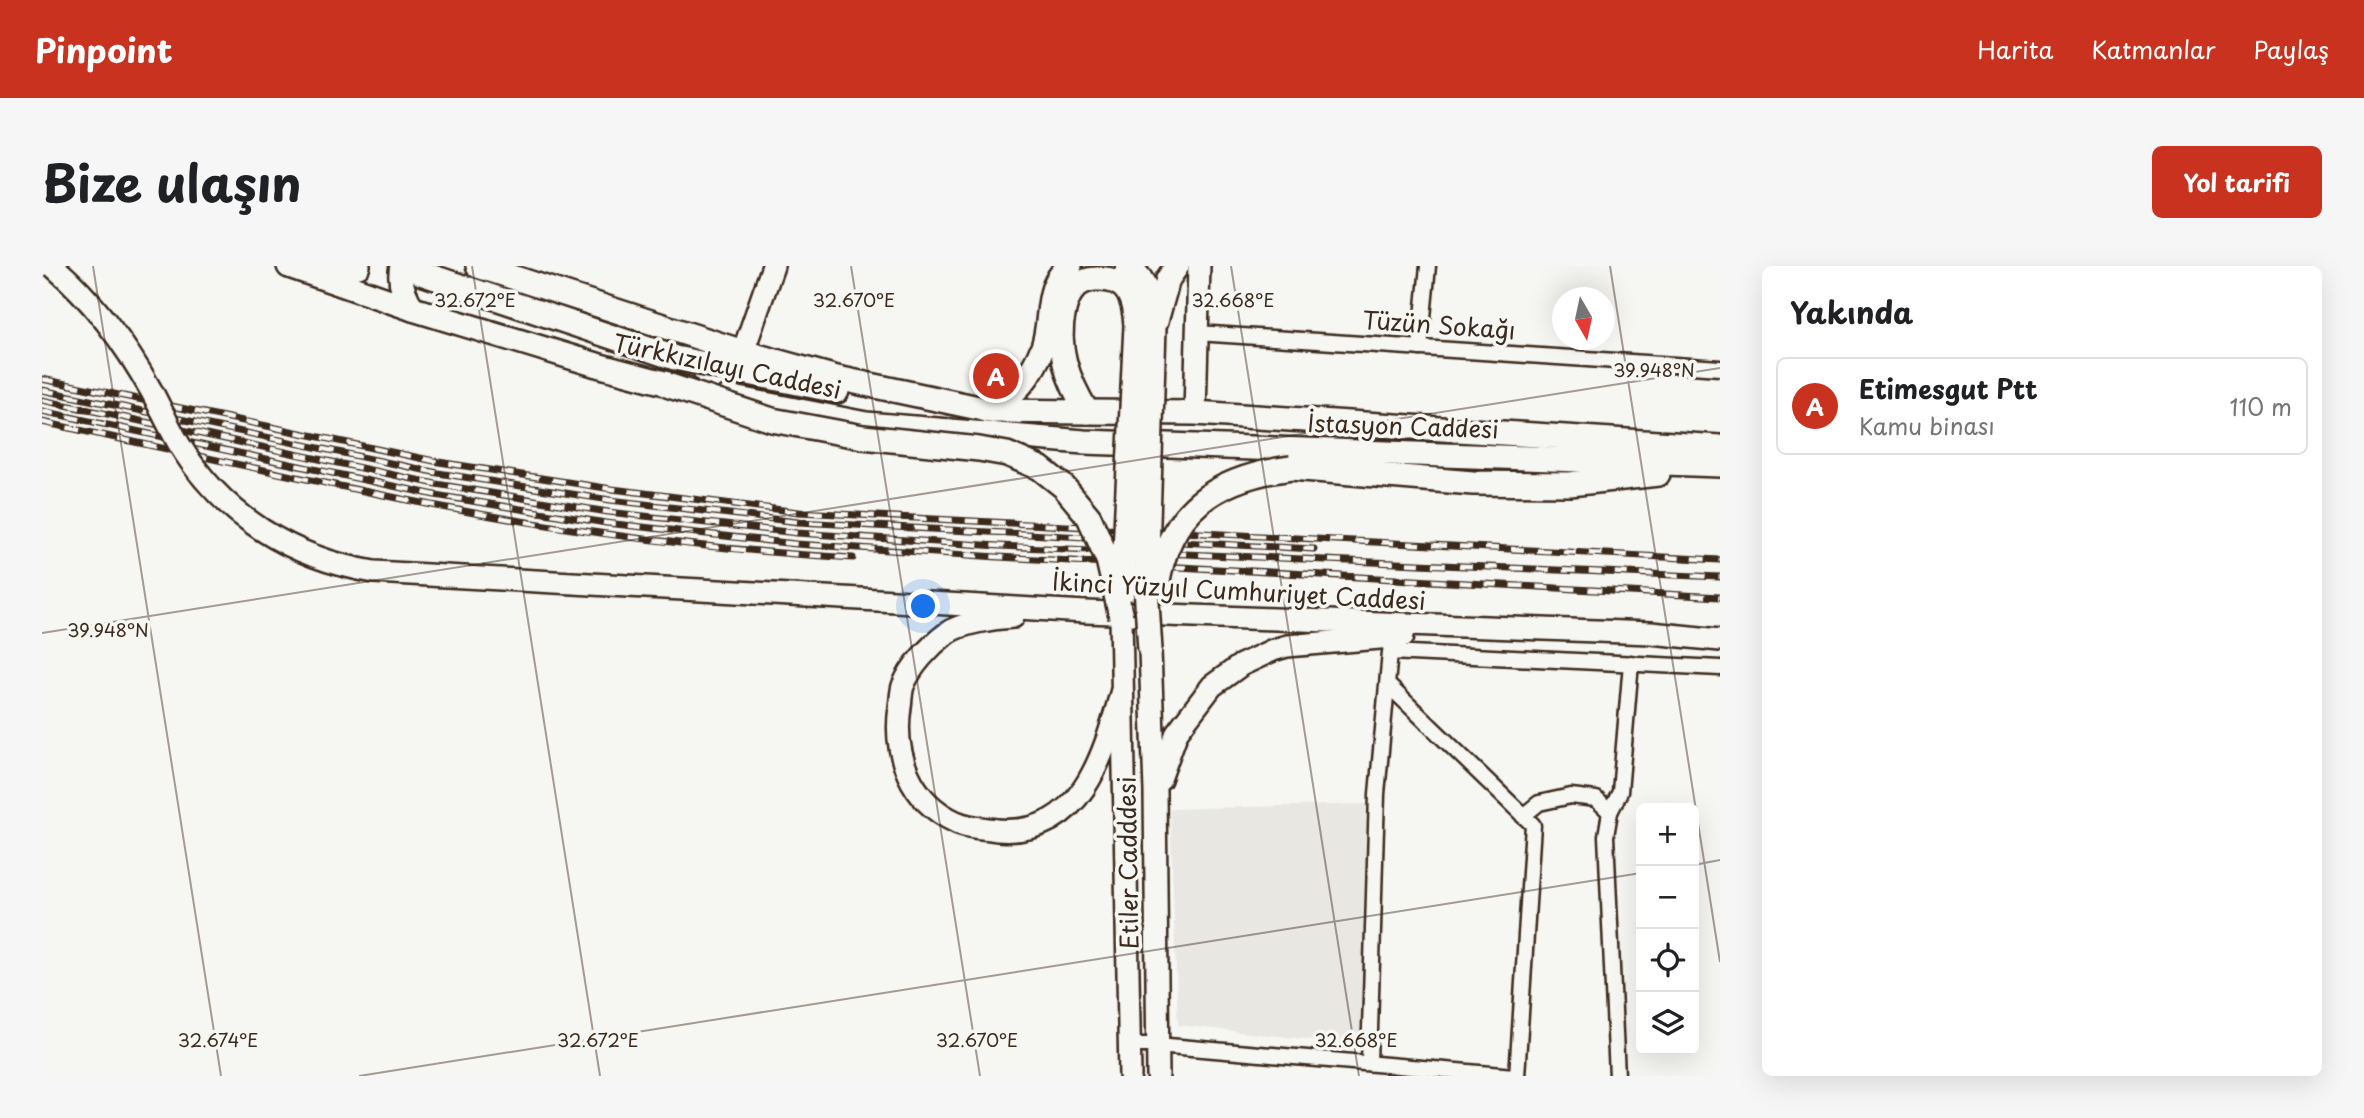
<!DOCTYPE html>
<html lang="tr">
<head>
<meta charset="utf-8">
<style>
	body { margin:0; font-family:"Playpen Sans",sans-serif; background:#f6f6f6; color:#202124 }
	.controls { position:absolute; right:21px; bottom:21px; display:grid; overflow:hidden; border-radius:10px; box-shadow:0 7px 28px #0002 }
	.controls button { width:63px; height:63px; display:grid; place-items:center; padding:0; border:0; border-bottom:2px solid #e0e0e0; background:#fff; color:#202124; font:35px sans-serif }
	.compass { position:absolute; left:1510px; top:21px; width:63px; height:63px; border-radius:50%; background:#fff; box-shadow:0 7px 28px #0002; rotate:171deg }
	.you { position:absolute; left:882px; top:341px; width:24px; height:24px; margin:-18px; border:5px solid #fff; border-radius:50%; background:#1a73e8; box-shadow:0 0 0 10px #1a73e833 }
	.badge { display:grid; place-items:center; width:46px; height:46px; border-radius:50%; background:#c8321e; color:#fff; font-size:23px; font-weight:700 }
	.pin { position:absolute; translate:-50% -50%; border:4px solid #fff; box-shadow:0 2px 7px #0006 }
	.list { margin:0; padding:0; list-style:none }
	h2 { display:flex; justify-content:space-between; align-items:center; height:91px; margin:0; padding:0 28px; font-size:30px }
	h2 small { font-size:23px; font-weight:400; color:#757577 }
	.list li { display:grid; grid-template-columns:46px 1fr auto; gap:21px; align-items:center; box-sizing:border-box; height:98px; margin:0 14px 14px; padding:0 14px; border:2px solid #e0e0e0; border-radius:10px }
	.list b { display:block; font-size:26px; white-space:nowrap }
	.list p { margin:0; font-size:23px; white-space:nowrap; color:#757577 }
	.list em { font-size:23px; font-style:normal; color:#757577 }
	.icon { flex:none; width:38px; height:38px; fill:none; stroke:currentColor; stroke-width:2; stroke-linecap:round; stroke-linejoin:round }
	.map { position:relative; flex:none; width:1678px; height:810px; overflow:hidden; border-radius:10px }
	header { display:flex; align-items:center; gap:42px; box-sizing:border-box; height:98px; padding:0 35px; background:#c8321e; color:#fff }
	header strong { font-size:33px }
	nav { display:flex; gap:38px; margin-inline-start:auto; font-size:24px }
	.intro { display:flex; align-items:center; justify-content:space-between; box-sizing:border-box; height:168px; padding:0 42px }
	h1 { margin:0; font-size:49px }
	.button { padding:18px 32px; border-radius:10px; background:#c8321e; color:#fff; font-size:24px; font-weight:700 }
	main { display:flex; gap:42px; padding:0 42px }
	aside { flex:1; background:#fff; border-radius:10px; box-shadow:0 7px 28px #0002 }
	.map>svg:first-child { display:block }
	.built { fill:#e8e7e2 }
	.lines { fill:none; stroke-linecap:round; stroke-linejoin:round }
	.street-casing { stroke:#3b2a1e; stroke-width:19 }
	.secondary-casing { stroke:#3b2a1e; stroke-width:26 }
	.primary-casing { stroke:#3b2a1e; stroke-width:28 }
	.street { stroke:#f6f6f2; stroke-width:14 }
	.secondary { stroke:#f6f6f2; stroke-width:21 }
	.primary { stroke:#f6f6f2; stroke-width:23 }
	.rail-casing { stroke:#3b2a1e; stroke-width:7 }
	.rail { stroke:#f6f6f2; stroke-width:4.5; stroke-dasharray:13; stroke-linecap:butt }
	.secondary-bridge-casing { stroke:#3b2a1e; stroke-width:26; stroke-linecap:butt }
	.primary-bridge-casing { stroke:#3b2a1e; stroke-width:28; stroke-linecap:butt }
	.secondary-bridge { stroke:#f6f6f2; stroke-width:21 }
	.primary-bridge { stroke:#f6f6f2; stroke-width:23 }
	.ticks { fill:none; stroke:#3b2a1e; stroke-width:2; stroke-opacity:0.45 }
	.labels { text-anchor:middle; stroke-width:7; stroke-linejoin:round; paint-order:stroke }
	.street-label { font-size:24px; fill:#3b2a1e; stroke:#f6f6f2 }
	.ticks-label { font-size:18px; text-anchor:middle; fill:#3b2a1e; stroke:#f6f6f2; stroke-width:7; stroke-linejoin:round; paint-order:stroke }
</style>
</head>
<body>
<header>
<strong>Pinpoint</strong>
<nav><a>Harita</a><a>Katmanlar</a><a>Paylaş</a></nav>
</header>
<div class="intro"><h1>Bize ulaşın</h1><a class="button">Yol tarifi</a></div>
<main>
<div class="map">
<svg width="1678" height="810" viewBox="0 0 1678 810">
	<rect width="100%" height="100%" fill="#f6f6f2"/>
	<filter id="ink" filterUnits="userSpaceOnUse"><feTurbulence type="fractalNoise" baseFrequency=".0143" numOctaves="2"/><feDisplacementMap in="SourceGraphic" scale="14" xChannelSelector="R" yChannelSelector="G"/><feConvolveMatrix kernelMatrix="1 2 1 2 8 2 1 2 1" color-interpolation-filters="sRGB"/></filter>
	<g filter="url(#ink)">
		<path class="built" d="M1325 538 1319 779 1136 759 1128 543Z"/>
		<g class="lines">
			<g class="street-casing">
				<g id="street">
					<path d="M1155 67 1678 102"/>
					<path d="M1378 82 1386 0"/>
					<path d="M1346 419 1491 559 1475 810"/>
					<path d="M1481 550 1497 537 1529 530 1554 533 1568 546"/>
					<path d="M1088 779H1115L1472 810"/>
					<path d="M1327 797 1335 528 1348 386 1678 402"/>
					<path d="M1575 810 1564 570 1568 546 1578 526 1589 397"/>
				</g>
			</g>
			<g class="secondary-casing">
				<g id="secondary">
					<path d="M701 86 731 0"/>
					<path d="M1153 147 1157 0"/>
					<path d="M713 327 1044 346 1609 367 1678 374"/>
					<path d="M971 351C953 352 919 357 905 367 888 380 869 400 861 420 859 426 859 435 858 441 851 488 868 535 914 556 926 562 942 562 955 564 1040 571 1062 489 1080 424"/>
					<path d="M1079 351 1088 810"/>
					<path d="M1108 384 1113 525 1116 810"/>
					<path d="M1118 513 1135 466 1170 420 1199 399 1231 384 1245 380 1361 370"/>
				</g>
			</g>
			<g class="primary-casing">
				<g id="primary">
					<path d="M247 0 371 43 555 99 645 123"/>
					<path d="M360 0C356 16 362 30 371 43"/>
					<path d="M436 0 701 86 795 112 951 145 1153 147 1678 181"/>
					<path d="M1086 0C1107 16 1108 36 1112 61"/>
					<path d="M379 7 633 92 795 125"/>
					<path d="M276 8 316 0"/>
					<path d="M1114 55 1126 13 1135 0"/>
					<path d="M686 131 824 158 1042 176 1678 199"/>
					<path d="M943 144 951 145C975 124 989 112 1001 81 1011 52 1001 20 1028 0"/>
					<path d="M1045 146C1026 114 1013 82 1022 44 1024 36 1026 30 1031 24 1036 17 1046 13 1054 13 1086 11 1092 33 1094 59"/>
					<path d="M1249 202 1431 217 1528 218 1616 208"/>
				</g>
			</g>
			<use href="#street" class="street"/>
			<use href="#secondary" class="secondary"/>
			<use href="#primary" class="primary"/>
			<g class="rail-casing">
				<g id="rail">
					<path d="M0 113 397 196 570 223 757 246 1678 294"/>
					<path d="M0 124 396 207 568 234 756 256 1272 283"/>
					<path d="M0 134 394 218 566 246 755 267 957 280 1678 311"/>
					<path d="M0 145 393 229 564 257 754 278 956 291 1678 331"/>
					<path d="M0 156C130 184 260 213 390 239 528 266 670 284 811 292"/>
				</g>
			</g>
			<use href="#rail" class="rail"/>
			<g class="secondary-bridge-casing">
				<path id="secondary-bridge" d="M11 0C52 35 84 79 110 126 119 143 127 161 137 178 181 250 249 292 332 306L713 327"/>
			</g>
			<g class="primary-bridge-casing">
				<g id="primary-bridge">
					<path d="M625 119 730 154 821 171 937 183 965 188 998 202 1022 221 1047 251 1066 294 1079 351"/>
					<path d="M1115 321C1126 243 1174 212 1249 202"/>
					<path d="M1081 325 1094 59"/>
					<path d="M1108 384 1104 321 1112 61"/>
				</g>
			</g>
			<use href="#secondary-bridge" class="secondary-bridge"/>
			<use href="#primary-bridge" class="primary-bridge"/>
		</g>
	</g>
	<path class="ticks" d="M51 0 179 810M430 0 558 810M809 0 938 810M1189 0 1317 810M1568 0 1678 696M0 367 1678 102M1652 599 1678 594M317 810 1599 607"/>
	<g class="labels">
		<g class="street-label">
			<text transform="translate(1397 60) rotate(4)" y="8">Tüzün Sokağı</text>
			<text transform="translate(685 101) rotate(12)" y="8">Türkkızılayı Caddesi</text>
			<text transform="translate(1361 161) rotate(2)" y="8">İstasyon Caddesi</text>
			<text transform="translate(1197 326) rotate(3)" y="8">İkinci Yüzyıl Cumhuriyet Caddesi</text>
			<text transform="translate(1087 597) rotate(-91)" y="8">Etiler Cadddesi</text>
		</g>
	</g>
	<g class="ticks-label">
		<text x="433" y="41">32.672°E</text>
		<text x="812" y="41">32.670°E</text>
		<text x="1191" y="41">32.668°E</text>
		<text x="1612" y="111">39.948°N</text>
		<text x="66" y="371">39.948°N</text>
		<text x="176" y="781">32.674°E</text>
		<text x="556" y="781">32.672°E</text>
		<text x="935" y="781">32.670°E</text>
		<text x="1314" y="781">32.668°E</text>
	</g>
</svg>
<div class="controls">
<button>+</button>
<button>−</button>
<button><svg class="icon" aria-label="locate" viewBox="0 0 24 24"><circle cx="12" cy="12" r="6"/><path d="M12 2v4M12 18v4M2 12h4M18 12h4"/></svg></button>
<button><svg class="icon" aria-label="layers" viewBox="0 0 24 24"><path d="M12 4l9 5-9 5-9-5zM3 14l9 5 9-5"/></svg></button>
</div>
<svg class="compass" viewBox="-18 -18 36 36"><path d="M0-13l5 13h-10z" fill="#e53935"/><path d="M0 13l5-13h-10z" fill="#757577"/></svg>
<div class="you"></div>
<div class="pin badge" style="left:954px;top:110px">A</div>
</div>
<aside>
<h2>Yakında<small></small></h2>
<ul class="list">
<li><span class="badge">A</span><div><b>Etimesgut Ptt</b><p>Kamu binası</p></div><em>110 m</em></li>
</ul>
</aside>
</main>
</body>
</html>
